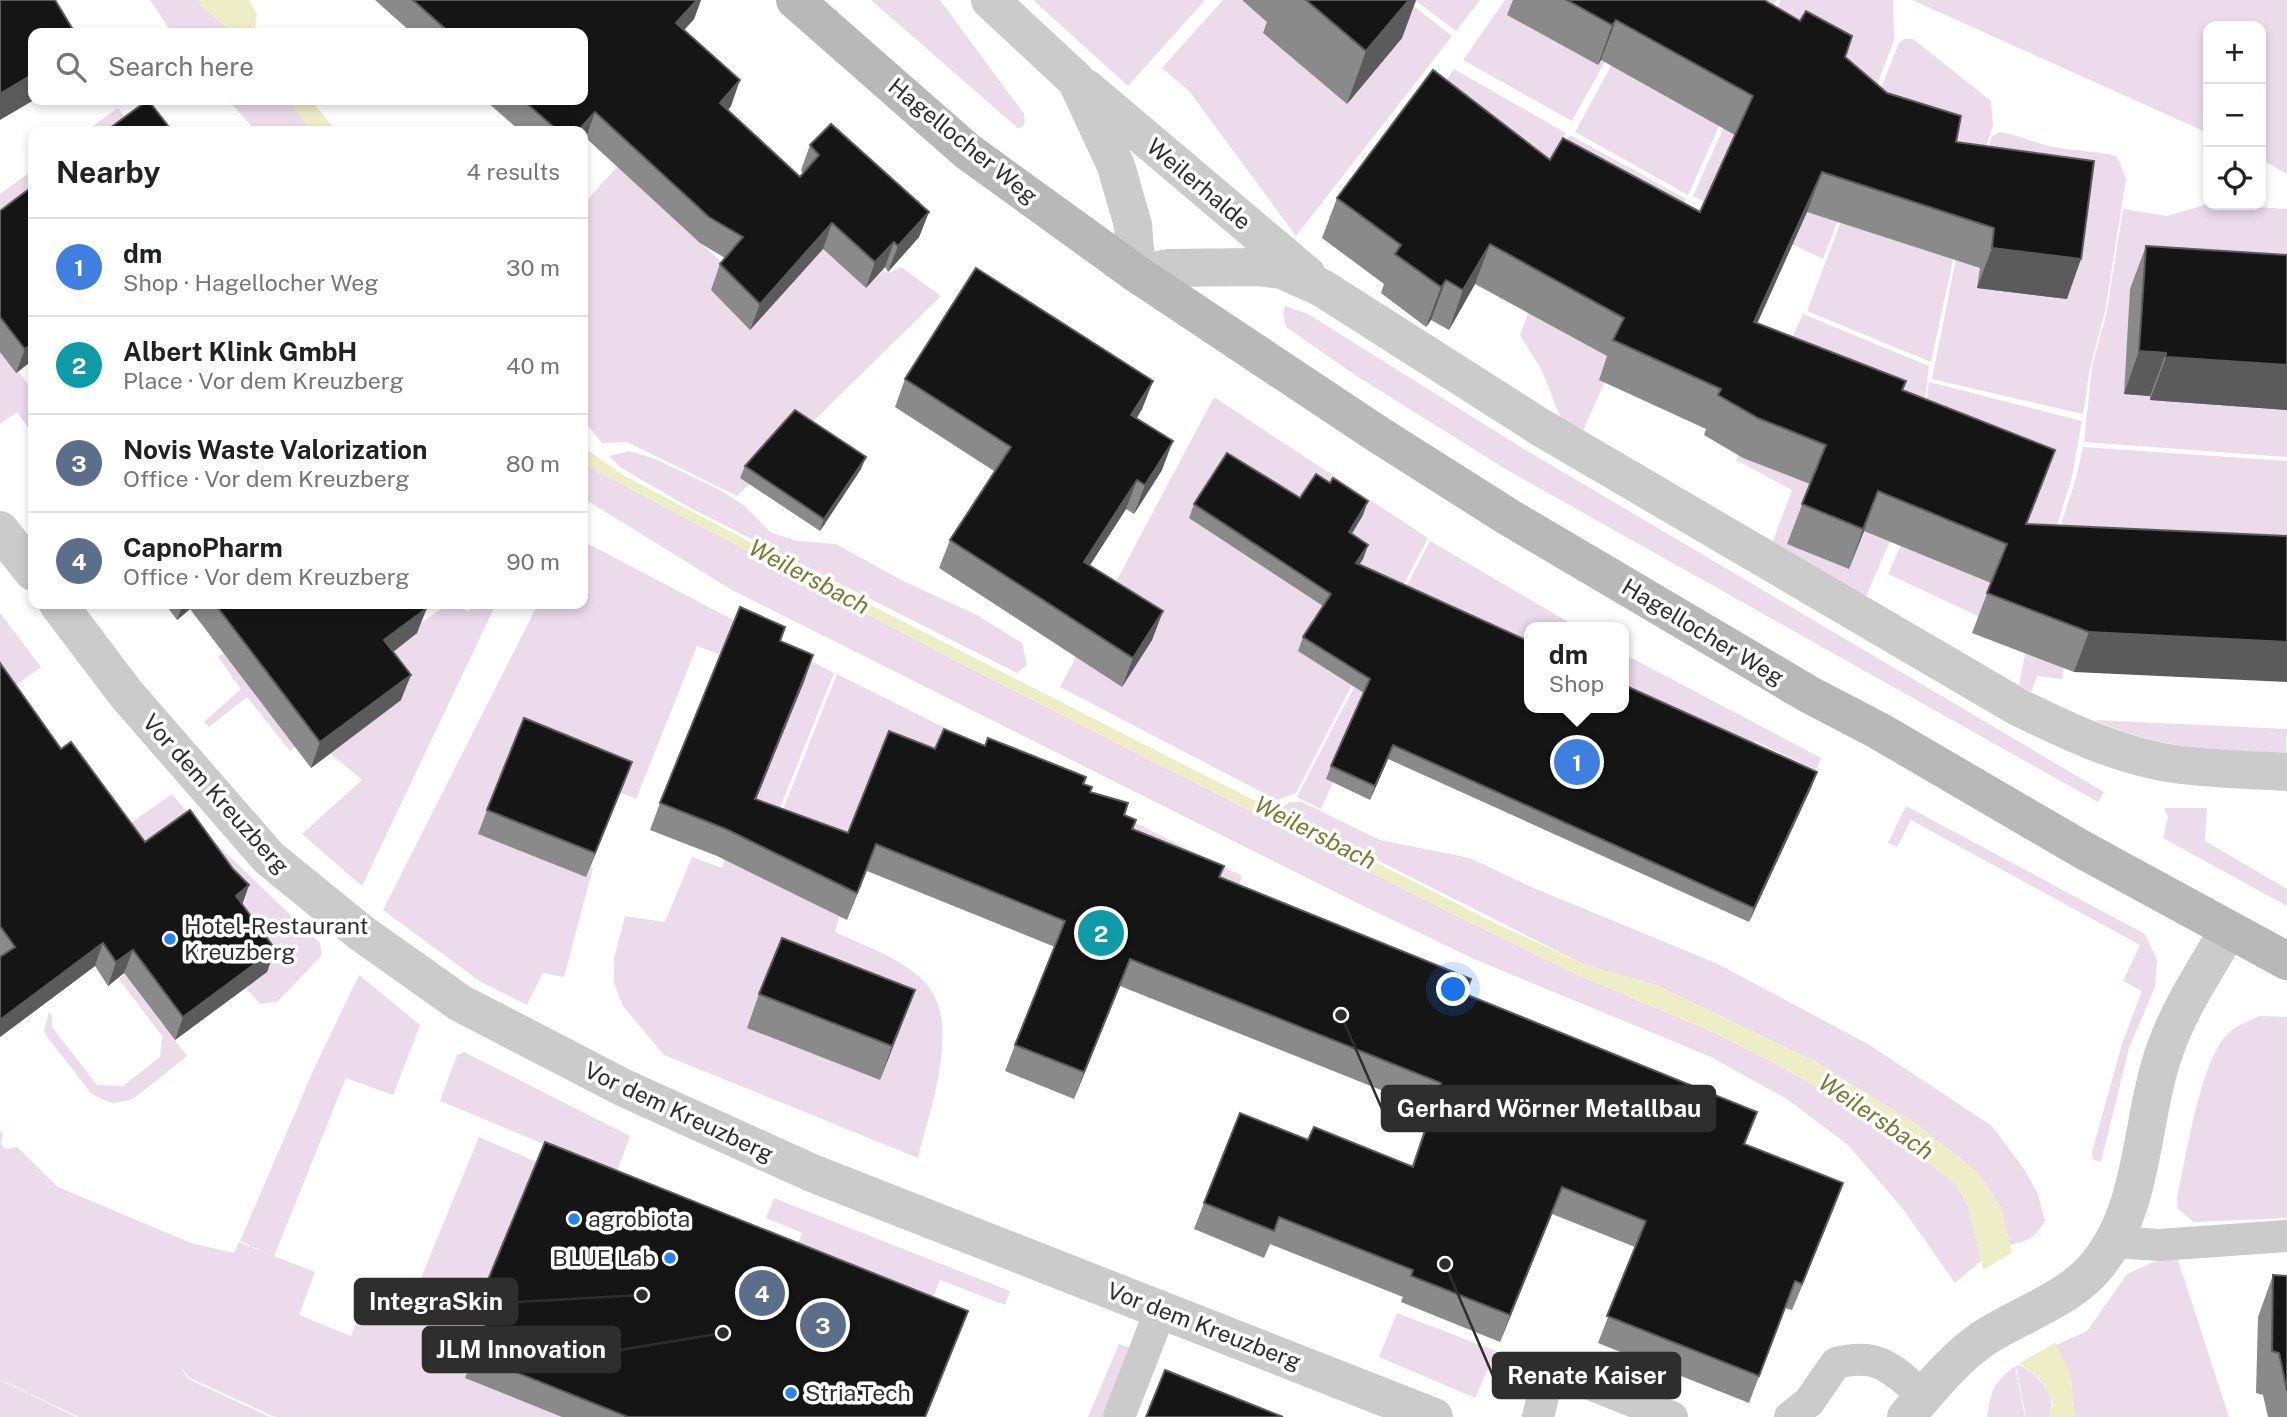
<!DOCTYPE html>
<html lang="en">
<head>
<meta charset="utf-8">
<style>
	body { margin:0; font-family:"Public Sans",sans-serif; background:#f2f2f2; color:#202124 }
	.controls { position:absolute; right:21px; top:21px; display:grid; overflow:hidden; border-radius:14px; box-shadow:0 4px 10px #0003 }
	.controls button { width:63px; height:63px; display:grid; place-items:center; padding:0; border:0; border-bottom:2px solid #e0e0e0; background:#fff; color:#202124; font:35px sans-serif }
	.you { position:absolute; left:1454px; top:990px; width:24px; height:24px; margin:-18px; border:5px solid #fff; border-radius:50%; background:#1a73e8; box-shadow:0 0 0 10px #1a73e833 }
	.badge { display:grid; place-items:center; width:46px; height:46px; border-radius:50%; background:#2883ee; color:#fff; font-size:23px; font-weight:700 }
	.pin { position:absolute; translate:-50% -50%; border:4px solid #fff; box-shadow:0 2px 7px #0006 }
	.popup { position:absolute; left:1524px; top:622px; width:105px; height:91px; box-sizing:border-box; display:grid; place-content:center; border-radius:14px; background:#fff; filter:drop-shadow(0 2px 5px #0005); font-size:23px; white-space:nowrap; color:#757577 }
	.popup b { font-size:26px; color:#202124 }
	.popup::after { content:''; position:absolute; left:50%; top:100%; margin-left:-14px; border:14px solid transparent; border-top-color:#fff }
	.list { margin:0; padding:0; list-style:none }
	h2 { display:flex; justify-content:space-between; align-items:center; height:91px; margin:0; padding:0 28px; font-size:30px }
	h2 small { font-size:23px; font-weight:400; color:#757577 }
	.list li { display:grid; grid-template-columns:46px 1fr auto; gap:21px; align-items:center; box-sizing:border-box; height:98px; padding:0 28px; border-top:2px solid #e0e0e0 }
	.list b { display:block; font-size:26px; white-space:nowrap }
	.list p { margin:0; font-size:23px; white-space:nowrap; color:#757577 }
	.list em { font-size:23px; font-style:normal; color:#757577 }
	.icon { flex:none; width:38px; height:38px; fill:none; stroke:currentColor; stroke-width:2; stroke-linecap:round; stroke-linejoin:round }
	.map { position:relative; flex:none; width:2287px; height:1417px; overflow:hidden }
	.search { position:absolute; background:#fff; box-shadow:0 4px 10px #0003; left:28px; top:28px; width:560px; height:77px; display:flex; align-items:center; gap:18px; box-sizing:border-box; padding:0 24px; border-radius:14px; color:#757577; font-size:26px }
	.panel { position:absolute; background:#fff; box-shadow:0 4px 10px #0003; left:28px; top:126px; width:560px; height:483px; border-radius:14px }
	.map>svg:first-child { display:block }
	.green { fill:#ecdbeb }
	.water { fill:#ededc6 }
	.pier { fill:#fff }
	.lines { fill:none; stroke-linecap:round; stroke-linejoin:round }
	.lane { stroke:#cbcbcb; stroke-width:32 }
	.street { stroke:#cbcbcb; stroke-width:38 }
	.secondary { stroke:#b8b8b8; stroke-width:38 }
	.wall { fill:#8a8a8a }
	.shaded-wall { fill:#5b5b5b }
	.building { fill:#151515; stroke:#5b5b5b; stroke-width:2 }
	.poi-dot { fill:#2883ee; stroke:#fff; stroke-width:2.5 }
	.labels { text-anchor:middle; stroke-width:7; stroke-linejoin:round; paint-order:stroke }
	.street-label { font-size:23px; fill:#2e2e2e; stroke:#fff }
	.poi-label { font-size:23px; fill:#2e2e2e; stroke:#fff; text-anchor:start }
	.water-label { font-size:24px; font-style:italic; fill:#7a7a30; stroke:#fff }
	.leader { fill:none; stroke:#2e2e2e; stroke-width:2.5 }
	.callout-dot { fill:#2e2e2e; stroke:#fff; stroke-width:2.5 }
	.callout { fill:#2e2e2e; stroke:#2e2e2e; stroke-width:2.5 }
	.callout-label { font-size:24px; text-anchor:middle; font-weight:bold; fill:#fff }
</style>
</head>
<body>
<div class="map">
<svg width="2287" height="1417" viewBox="0 0 2287 1417">
	<rect width="100%" height="100%" fill="#fff"/>
	<g class="green">
		<path d="M150 0H199V4L234 33H172Z"/>
		<path d="M871 0H940L1024 114 1025 124 1019 129Z"/>
		<path d="M1033 0H1205L1128 86Z"/>
		<path d="M1223 0H1406L1452 36 1296 236 1189 91 1162 68Z"/>
		<path d="M1415 0H1480L1456 31Z"/>
		<path d="M1505 0H1639L1572 121 1463 60Z"/>
		<path d="M1647 0H1776L1688 195 1575 132Z"/>
		<path d="M1781 0H1893L1894 40 1853 149 1848 194 1823 259 1693 196Z"/>
		<path d="M1912 0H2287V174L2261 159V26H2208V133Z"/>
		<path d="M1904 39H1913L1991 101 1993 125 1961 223 1931 362 1807 311 1851 195 1856 151 1899 43Z"/>
		<path d="M1454 69 1566 133 1506 238 1435 97Z"/>
		<path d="M228 100H288L312 131H256Z"/>
		<path d="M118 108 135 130 86 131Z"/>
		<path d="M2000 132C2019 135 2036 144 2055 147 2076 151 2096 151 2117 156L2126 179 2105 311 2090 368 2083 414 1932 379 1964 219 1992 136Z"/>
		<path d="M1570 135 1686 199 1582 433 1562 421 1542 371 1520 335 1533 299 1486 277Z"/>
		<path d="M638 143 648 195 729 269 750 330 823 249 866 288 883 271 889 273 901 267 941 296 737 496 627 442 602 443 583 420V205Z"/>
		<path d="M33 170V207L0 233V194Z"/>
		<path d="M2208 204 2287 209V457L2084 442 2092 367 2107 311 2123 209 2167 216Z"/>
		<path d="M1285 306 1308 314 1519 446 2104 792 2098 802 1507 470 1355 375 1286 327 1283 313Z"/>
		<path d="M1803 314 1929 366 1919 450 1927 455 1864 601 1770 549 1792 490 1736 460Z"/>
		<path d="M0 347 33 391V434L17 412 0 424Z"/>
		<path d="M1929 382 2082 421 2072 477 2030 613 1982 618 1888 574 1940 457 1921 447Z"/>
		<path d="M1214 397 1428 538 1296 793 1277 800 1060 687Z"/>
		<path d="M2083 447 2287 461V677L2064 667 2062 679 2037 676 2031 692 2019 685 2033 612 2076 478Z"/>
		<path d="M629 451 653 458 720 490 745 506 770 532 797 541 836 544 905 582 977 615 1022 643 1027 665 1017 673 690 508 620 467 609 456Z"/>
		<path d="M583 460 595 470 958 662 1447 911 1578 975 1715 1033 1782 1067 1890 1130 1957 1186 1969 1208 1981 1261 1955 1283 1903 1209 1848 1145 1787 1099 1711 1057 1474 959 1345 897 732 590 583 498Z"/>
		<path d="M583 541 834 673 755 870 841 910 835 932C864 946 906 959 928 986 961 1027 929 1112 918 1158L664 1055 623 1006 614 983V959L625 916 665 922 692 857 722 868 795 683 697 646 636 799 519 750 487 828 593 868 564 977 543 973 527 1005 481 982 383 910 538 604H583Z"/>
		<path d="M1430 541 1577 627H1530V665L1409 611 1321 809 1297 797Z"/>
		<path d="M448 604 469 611 472 604H496L362 886 302 834 362 780 323 747 297 745 290 751 247 697 209 727 204 722 241 689 218 657 224 653 411 630Z"/>
		<path d="M0 613 41 667 4 694 0 689Z"/>
		<path d="M1624 654 1821 758 1816 770 1755 741 1743 761 1624 707Z"/>
		<path d="M837 674 1242 876 1195 999 1194 893 840 864 759 870Z"/>
		<path d="M2094 720 2287 729 2286 757C2221 752 2154 747 2094 720Z"/>
		<path d="M172 794 199 827 0 915Z"/>
		<path d="M1290 802H1302L1380 840 1470 858 1529 886 1718 964 1868 1044 1992 1126 2024 1169 2038 1194 2045 1221C2036 1237 2028 1241 2010 1245L2001 1208 1978 1173 1916 1124 1814 1061 1656 985 1583 964 1282 812 1281 808Z"/>
		<path d="M1906 806 2145 934 2157 960 2155 987 2129 1048 2101 1162 2093 1160 2092 1152 2122 1044 2142 991 2123 981 2140 945 1911 820 1897 847 1888 843Z"/>
		<path d="M2164 808H2207L2205 841 2287 889V906L2163 838 2168 817Z"/>
		<path d="M207 835 320 943 322 955 277 1002 260 1004 246 988 267 972Z"/>
		<path d="M124 974 187 1056 133 1099 114 1103 101 1099 91 1093 48 1038 44 1031 49 1012 52 1016V1027L97 1085 123 1086 160 1057 162 1036 119 979Z"/>
		<path d="M359 975 420 1025 393 1095 346 1078 274 1256 315 1272 299 1315 351 1336 368 1292 409 1307 479 1137 539 1163 567 1417H275L190 1378 181 1368 188 1379 270 1417H79L0 1379V1130L3 1134 1 1144 5 1149 17 1147 58 1187 191 1243 234 1253 239 1242 271 1255 240 1241 313 1071Z"/>
		<path d="M2260 1016 2287 1017V1218L2194 1222 2178 1209 2177 1198C2186 1158 2199 1069 2224 1038 2234 1026 2246 1022 2260 1016Z"/>
		<path d="M464 1052 630 1136 616 1174 440 1101 457 1055Z"/>
		<path d="M774 1198 1010 1291 1005 1305 940 1280 923 1321 790 1265 802 1233 766 1218Z"/>
		<path d="M2177 1257 2229 1417H2075L2071 1378 2056 1345 2087 1331 2127 1274 2151 1263Z"/>
		<path d="M1397 1313 1496 1351 1475 1398 1379 1357Z"/>
		<path d="M1119 1344 1140 1351 1114 1417H1088Z"/>
		<path d="M2020 1365C2039 1377 2057 1392 2049 1417H2026L2016 1366Z"/>
		<path d="M2015 1366 2025 1417H1987C1991 1390 1993 1383 2015 1366Z"/>
		<path d="M0 1380 76 1417H0Z"/>
	</g>
	<g class="water">
		<path d="M199 0H249L257 14 255 28 259 33H234L199 4Z"/>
		<path d="M288 100H311L336 131H312Z"/>
		<path d="M583 447 623 475 853 596 1495 923 1583 964 1656 985 1814 1061 1916 1124 1978 1173 2001 1208 2013 1257 2064 1360 2071 1378 2075 1417H2049L2053 1405 2046 1387 2038 1377 2012 1358 1981 1261 1969 1208 1957 1186 1890 1130 1782 1067 1715 1033 1578 975 1447 911 958 662 595 470 583 460Z"/>
	</g>
	<path class="pier" d="M2015 1251 2058 1341 2015 1366 2008 1359 2001 1332 1984 1296 1981 1271Z"/>
	<g class="lines">
		<g class="lane">
			<path d="M2113 1242 2159 1245 2287 1236"/>
			<path d="M1119 1417 1161 1309"/>
			<path d="M1538 1417 1550 1368 1672 1417"/>
			<path d="M1790 1417 1809 1402 1836 1363C1881 1352 1892 1370 1924 1396"/>
		</g>
		<g class="street">
			<path d="M990 0 1076 80 1116 166 1133 225 1137 274 1169 268 1256 267 1282 270 1322 288 1540 427 2018 707C2067 731 2119 756 2174 764 2211 769 2250 770 2287 772"/>
			<path d="M1086 88 1307 275"/>
			<path d="M0 530 33 572"/>
			<path d="M58 604 127 695 269 858 360 932 460 1003 624 1088 812 1173 1434 1417"/>
			<path d="M1906 1417C1930 1389 1953 1359 1984 1338 2018 1316 2064 1301 2092 1271 2147 1211 2139 1119 2166 1047 2181 1005 2207 968 2228 930"/>
		</g>
		<path class="secondary" d="M795 0 967 151 1137 274 1379 435 1510 518 1810 695 1879 731 2083 850 2287 961"/>
	</g>
	<g class="wall">
		<path d="M375 0H701L694 19 684 30 731 106 728 110 800 177 803 173 801 170 810 145 929 212 919 237 888 272 885 267 866 288 823 249 750 330 711 290 720 264 725 258 700 243 586 138 583 131H520L485 100H583V33H412Z"/>
		<path d="M1243 0H1416L1402 38 1347 104 1263 33 1267 22 1243 1Z"/>
		<path d="M1513 0H1764L1845 57 1887 93 1956 142 2067 299 1977 288 1980 268 1807 212 1757 323 1903 391 2040 490 2027 524 2287 536 2074 672 1972 633 1991 583 1864 531 1849 569 1787 544 1810 484 1743 458 1704 435 1706 429 1599 380 1607 356 1475 284 1449 330 1431 320 1426 327 1381 293 1384 284 1322 238 1337 198 1550 160 1700 212 1735 135 1601 60 1598 65 1507 15Z"/>
		<path d="M33 186V360L16 373 0 352V211Z"/>
		<path d="M2146 246 2287 255V410L2150 400V396L2124 394 2130 289Z"/>
		<path d="M905 379 1153 381 1142 409 1137 418 1162 470 1134 514 1126 509 1090 565 1163 611 1152 640 1122 687 939 568 950 540 994 471 895 407Z"/>
		<path d="M745 466 861 469 820 531 740 478Z"/>
		<path d="M1300 498 1363 515 1352 534 1368 545 1363 559 1359 565 1812 786 1749 922 1388 759 1370 800 1326 779 1331 766 1364 693 1298 651 1303 637 1323 606 1189 518 1194 504Z"/>
		<path d="M165 604H424L417 633 393 652 401 700 311 768 190 609 177 620Z"/>
		<path d="M780 641 813 655 756 800 848 833 935 749 985 746 1086 777 1084 784 1091 792 1124 815 1133 830 1220 877 1466 994 1745 1144 1843 1183 1792 1310 1785 1308 1749 1403 1598 1343 1635 1247 1552 1214 1500 1342 1401 1302 1403 1297 1270 1244 1264 1258 1194 1229 1204 1203 1308 1140 1412 1166 1431 1110 1120 986 1074 1099 1005 1071 1015 1045 1055 947 867 871 847 920 717 856 650 830 660 803Z"/>
		<path d="M0 663 61 749 145 842 233 869 249 885 242 904 275 949 267 972 175 1040 124 973 108 986 95 966 0 1037Z"/>
		<path d="M632 762 586 877 478 834 487 810Z"/>
		<path d="M759 994 902 1024 880 1080 747 1028Z"/>
		<path d="M2273 1275 2287 1276V1417H2268L2263 1395 2256 1393 2258 1317Z"/>
		<path d="M483 1292 968 1311 926 1417H562L465 1378 488 1320 475 1315Z"/>
	</g>
	<g class="shaded-wall">
		<path d="M697 0H701L694 19 667 49 676 23Z"/>
		<path d="M1409 0H1416L1402 38 1347 104 1366 51Z"/>
		<path d="M1616 20 1601 60 1598 65 1612 25Z"/>
		<path d="M33 74 34 100 0 120V94Z"/>
		<path d="M740 80 731 106 711 129 720 103Z"/>
		<path d="M595 112 586 138 583 141V131H578Z"/>
		<path d="M1822 172 1807 212 1740 362 1754 322Z"/>
		<path d="M929 212 919 237 888 272 898 246Z"/>
		<path d="M832 223 823 249 750 330 760 304Z"/>
		<path d="M894 242 885 267 866 288 875 262Z"/>
		<path d="M1490 244 1475 284 1449 330 1463 290Z"/>
		<path d="M1992 248 2081 259 2067 299 1977 288Z"/>
		<path d="M1446 280 1431 320 1426 327 1441 287Z"/>
		<path d="M33 343V360L16 373 25 349Z"/>
		<path d="M2139 351 2166 353 2150 396 2124 394Z"/>
		<path d="M2166 357 2287 365V410L2150 400Z"/>
		<path d="M1153 381 1142 409 1121 443 1131 415Z"/>
		<path d="M1173 441 1162 470 1134 514 1145 485Z"/>
		<path d="M2055 450 2040 490 2011 564 2026 524Z"/>
		<path d="M866 457 861 469 820 531 824 519Z"/>
		<path d="M1137 480 1126 509 1074 590 1084 562Z"/>
		<path d="M1878 491 1864 531 1849 569 1863 529Z"/>
		<path d="M1368 501 1363 515 1344 546 1349 532Z"/>
		<path d="M1368 545 1363 559 1351 577 1356 563Z"/>
		<path d="M183 604H192L190 609 177 620Z"/>
		<path d="M427 608 417 633 375 666 384 640Z"/>
		<path d="M1163 611 1152 640 1122 687 1133 658Z"/>
		<path d="M2089 632 2287 642V682L2074 672Z"/>
		<path d="M813 655 804 682 745 826 755 799Z"/>
		<path d="M411 675 401 700 311 768 320 742Z"/>
		<path d="M1393 745 1388 759 1370 800 1375 786Z"/>
		<path d="M632 762 623 786 586 877 595 853Z"/>
		<path d="M1817 772 1812 786 1749 922 1754 908Z"/>
		<path d="M249 885 241 908 236 896Z"/>
		<path d="M103 943 95 966 0 1037V1020Z"/>
		<path d="M275 949 267 972 175 1040 183 1017Z"/>
		<path d="M133 950 124 973 108 986 116 962Z"/>
		<path d="M1130 959 1120 986 1074 1099 1084 1072Z"/>
		<path d="M915 990 902 1024 880 1080 892 1046Z"/>
		<path d="M1843 1183 1833 1210 1792 1310 1802 1284Z"/>
		<path d="M1562 1187 1552 1214 1500 1342 1510 1315Z"/>
	</g>
	<g class="building">
		<path d="M0 0H55L75 33H33V74L0 94Z"/>
		<path d="M413 0H697L676 23 740 80 720 103 800 177 819 155 810 145 831 124 929 212 898 246 894 242 875 262 832 223 760 304 720 264 743 237 709 217 595 112 578 131H558L523 100H583V33H450Z"/>
		<path d="M1306 0H1409L1366 51Z"/>
		<path d="M1567 0H1764L1800 21 1806 11 1852 36 1845 57 1887 93 1961 116 1956 142 2094 161 2081 259 1992 248 1994 228 1822 172 1754 322 1906 381 1902 390 2055 450 2026 524 2287 536V642L2089 632 1987 593 2007 544 1878 491 1863 529 1802 504 1826 445 1758 418 1718 395 1721 389 1613 340 1624 318 1490 244 1463 290 1446 280 1441 287 1395 254 1401 245 1337 198 1433 70 1550 160 1563 138 1700 212 1753 96 1616 20 1612 25Z"/>
		<path d="M148 100 172 131H106Z"/>
		<path d="M33 186V343L25 349 0 317V211Z"/>
		<path d="M2146 246 2287 255V365L2166 357V353L2139 351Z"/>
		<path d="M976 268 1153 381 1131 415 1173 441 1145 485 1137 480 1084 562 1163 611 1133 658 950 540 1011 447 905 379Z"/>
		<path d="M795 410 866 457 824 519 745 466Z"/>
		<path d="M1227 453 1300 498 1316 474 1330 483 1333 478 1368 501 1349 532 1368 545 1356 563 1530 642V708H1624V685L1817 772 1754 908 1393 745 1375 786 1331 766 1370 679 1303 637 1331 594 1194 504Z"/>
		<path d="M215 604H424L427 608 384 640 411 675 320 742Z"/>
		<path d="M740 607 785 627 780 641 813 655 755 799 848 833 889 731 935 749 944 729 985 746 988 738 1086 777 1083 784 1092 787 1090 792 1128 803 1124 815 1136 820 1132 829 1224 866 1219 877 1471 979 1465 994 1757 1112 1744 1144 1843 1183 1802 1284 1795 1281 1759 1376 1607 1316 1646 1221 1562 1187 1510 1315 1411 1276 1413 1270 1279 1217 1274 1231 1204 1203 1240 1113 1308 1140 1314 1127 1413 1167 1441 1083 1130 959 1084 1072 1015 1045 1065 921 876 844 857 893 726 829 660 803Z"/>
		<path d="M0 663 61 749 71 742 145 842 190 810 233 869 249 885 236 896 275 949 183 1017 133 950 116 962 103 943 0 1020V957L15 947 0 926Z"/>
		<path d="M524 718 632 762 595 853 487 810Z"/>
		<path d="M782 938 915 990 892 1046 759 994Z"/>
		<path d="M545 1142 968 1311 925 1417H628L473 1355 497 1298 483 1292Z"/>
		<path d="M2273 1275 2287 1276V1391L2279 1353 2272 1351Z"/>
		<path d="M1165 1370 1283 1417H1146Z"/>
	</g>
	<g class="poi-dot">
		<circle cx="170" cy="939" r="7"/>
		<circle cx="574" cy="1219" r="7"/>
		<circle cx="670" cy="1258" r="7"/>
		<circle cx="791" cy="1393" r="7"/>
	</g>
	<g class="labels">
		<g class="street-label">
			<text transform="translate(963 141) rotate(39)" y="8">Hagellocher Weg</text>
			<text transform="translate(1199 184) rotate(40)" y="8">Weilerhalde</text>
			<text transform="translate(1703 632) rotate(31)" y="8">Hagellocher Weg</text>
			<text transform="translate(216 794) rotate(48)" y="8">Vor dem Kreuzberg</text>
			<text transform="translate(679 1112) rotate(25)" y="8">Vor dem Kreuzberg</text>
			<text transform="translate(1204 1326) rotate(21)" y="8">Vor dem Kreuzberg</text>
		</g>
		<g class="poi-label">
			<text x="184" y="934">Hotel-Restaurant<tspan x="184" dy="26">Kreuzberg</tspan></text>
			<text x="588" y="1227">agrobiota</text>
			<text x="656" y="1266" text-anchor="end">BLUE Lab</text>
			<text x="805" y="1401">Stria.Tech</text>
		</g>
		<g class="water-label">
			<text transform="translate(809 577) rotate(28)" y="8">Weilersbach</text>
			<text transform="translate(1315 833) rotate(27)" y="8">Weilersbach</text>
			<text transform="translate(1876 1117) rotate(34)" y="8">Weilersbach</text>
		</g>
	</g>
	<path class="leader" d="M1341 1015L1382 1109M642 1295L517 1302M723 1333L620 1350M1445 1264L1493 1376"/>
	<g class="callout-dot">
		<circle cx="1341" cy="1015" r="7"/>
		<circle cx="642" cy="1295" r="7"/>
		<circle cx="723" cy="1333" r="7"/>
		<circle cx="1445" cy="1264" r="7"/>
	</g>
	<g class="callout">
		<rect x="1382" y="1086" width="333" height="45" rx="7"/>
		<rect x="355" y="1279" width="162" height="45" rx="7"/>
		<rect x="423" y="1327" width="197" height="45" rx="7"/>
		<rect x="1493" y="1353" width="187" height="45" rx="7"/>
	</g>
	<g class="callout-label">
		<text x="1549" y="1117">Gerhard Wörner Metallbau</text>
		<text x="436" y="1310">IntegraSkin</text>
		<text x="521" y="1358">JLM Innovation</text>
		<text x="1587" y="1384">Renate Kaiser</text>
	</g>
</svg>
<div class="controls">
<button>+</button>
<button>−</button>
<button><svg class="icon" aria-label="locate" viewBox="0 0 24 24"><circle cx="12" cy="12" r="6"/><path d="M12 2v4M12 18v4M2 12h4M18 12h4"/></svg></button>
</div>
<div class="you"></div>
<div class="pin badge" style="left:1577px;top:762px;background:#3f7fe0">1</div>
<div class="popup"><b>dm</b>Shop</div>
<div class="pin badge" style="left:1101px;top:933px;background:#0f9aa8">2</div>
<div class="pin badge" style="left:823px;top:1325px;background:#5c6f8a">3</div>
<div class="pin badge" style="left:762px;top:1293px;background:#5c6f8a">4</div>
<div class="search"><svg class="icon" aria-label="search" viewBox="0 0 24 24"><circle cx="10" cy="10" r="6"/><path d="M15 15l6 6"/></svg>Search here</div>
<section class="panel">
<h2>Nearby<small>4 results</small></h2>
<ul class="list">
<li><span class="badge" style="background:#3f7fe0">1</span><div><b>dm</b><p>Shop · Hagellocher Weg</p></div><em>30 m</em></li>
<li><span class="badge" style="background:#0f9aa8">2</span><div><b>Albert Klink GmbH</b><p>Place · Vor dem Kreuzberg</p></div><em>40 m</em></li>
<li><span class="badge" style="background:#5c6f8a">3</span><div><b>Novis Waste Valorization</b><p>Office · Vor dem Kreuzberg</p></div><em>80 m</em></li>
<li><span class="badge" style="background:#5c6f8a">4</span><div><b>CapnoPharm</b><p>Office · Vor dem Kreuzberg</p></div><em>90 m</em></li>
</ul>
</section>
</div>
</body>
</html>
